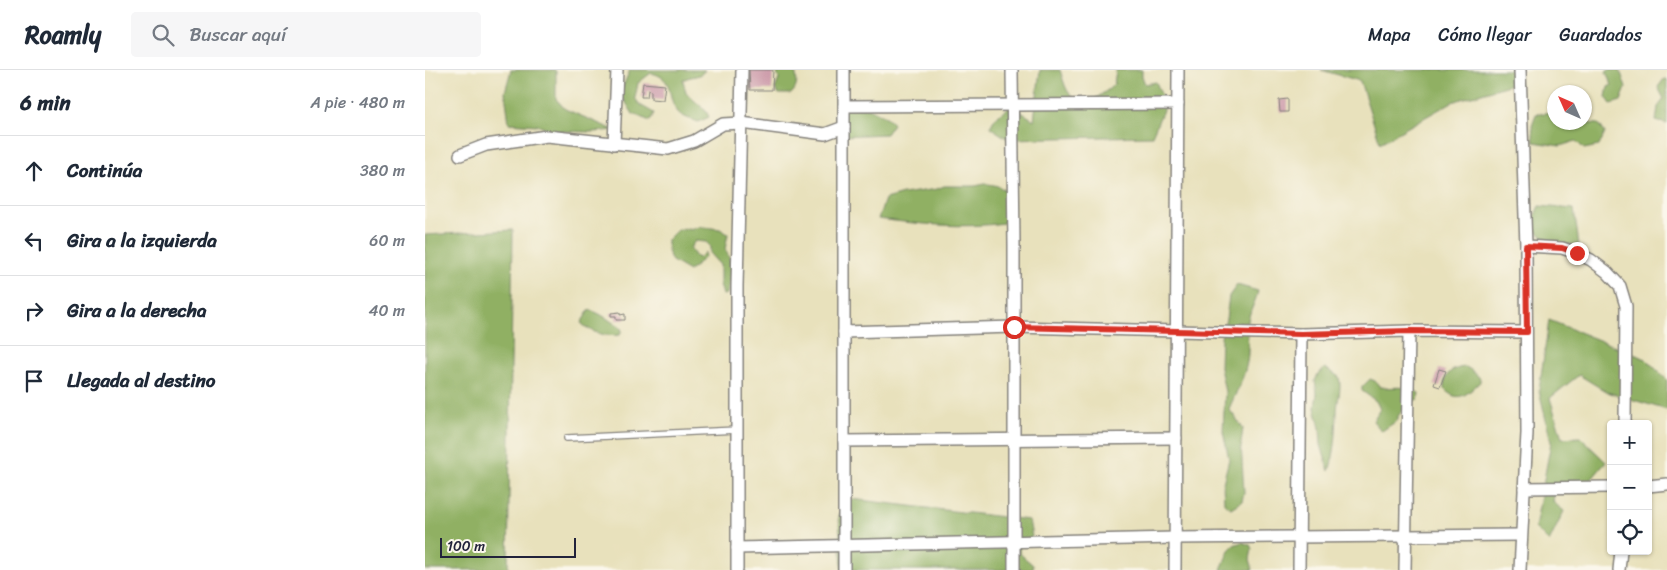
<!DOCTYPE html>
<html lang="es">
<head>
<meta charset="utf-8">
<style>
	body { margin:0; font-family:Sriracha,sans-serif; background:#f6f6f7; color:#1f2937 }
	.controls { position:absolute; right:15px; bottom:15px; display:grid; overflow:hidden; border-radius:5px; box-shadow:0 1px 4px #0004 }
	.controls button { width:45px; height:45px; display:grid; place-items:center; padding:0; border:0; border-bottom:1px solid #e0e1e3; background:#fff; color:#1f2937; font:25px sans-serif }
	.compass { position:absolute; left:1122px; top:15px; width:45px; height:45px; border-radius:50%; background:#fff; box-shadow:0 1px 4px #0004; rotate:315deg }
	.scale { position:absolute; left:15px; bottom:12px; width:136px; box-sizing:border-box; padding-left:5px; border:2px solid #22223b; border-top:0; font-size:14px; line-height:18px; white-space:nowrap; color:#22223b; -webkit-text-stroke:4px #fbf7ec; paint-order:stroke }
	.stop { position:absolute; width:15px; height:15px; margin:-11px; border:4px solid #d93025; border-radius:50%; background:#fff }
	.stop.end { background:#d93025; border-color:#fff; box-shadow:0 1px 5px #0008 }
	.list { margin:0; padding:0; list-style:none }
	h2 { display:flex; justify-content:space-between; align-items:center; height:65px; margin:0; padding:0 20px; font-size:21px }
	h2 small { font-size:16px; font-weight:400; color:#747a83 }
	.list li { display:grid; grid-template-columns:32px 1fr auto; gap:15px; align-items:center; box-sizing:border-box; height:70px; padding:0 20px; border-top:1px solid #e0e1e3 }
	.list b { display:block; font-size:19px; white-space:nowrap }
	.list em { font-size:16px; font-style:normal; color:#747a83 }
	.icon { flex:none; width:28px; height:28px; fill:none; stroke:currentColor; stroke-width:2; stroke-linecap:round; stroke-linejoin:round }
	.map { position:relative; flex:none; width:1242px; height:500px; overflow:hidden }
	header { display:flex; align-items:center; gap:30px; box-sizing:border-box; height:70px; padding:0 25px; background:#fff; border-bottom:1px solid #e0e1e3 }
	header strong { font-size:24px }
	nav { display:flex; gap:28px; margin-inline-start:auto; font-size:18px }
	.search { width:350px; height:45px; background:#f6f6f7; display:flex; align-items:center; gap:12px; box-sizing:border-box; padding:0 18px; border-radius:5px; color:#747a83; font-size:19px }
	main { display:flex }
	aside { flex:1; background:#fff }
	.map>svg:first-child { display:block }
	.forest { fill:#90b063; stroke:#59694f }
	.building { fill:#ce9eac }
	.lines { fill:none; stroke-linecap:round; stroke-linejoin:round }
	.service-casing { stroke:#85827c; stroke-width:8 }
	.minor-casing { stroke:#85827c; stroke-width:14 }
	.service { stroke:#fff; stroke-width:5.5 }
	.minor { stroke:#fff; stroke-width:11 }
	.route { stroke:#d93025; stroke-width:6 }
</style>
</head>
<body>
<header>
<strong>Roamly</strong>
<div class="search"><svg class="icon" aria-label="search" viewBox="0 0 24 24"><circle cx="10" cy="10" r="6"/><path d="M15 15l6 6"/></svg>Buscar aquí</div>
<nav><a>Mapa</a><a>Cómo llegar</a><a>Guardados</a></nav>
</header>
<main>
<aside>
<h2>6 min<small>A pie · 480 m</small></h2>
<ul class="list">
<li><svg class="icon" aria-label="ahead" viewBox="0 0 24 24"><path d="M12 20V5M6 11l6-6 6 6"/></svg><div><b>Continúa</b></div><em>380 m</em></li>
<li><svg class="icon" aria-label="left" viewBox="0 0 24 24"><path d="M17 20v-9H6M10 6l-5 5 5 5"/></svg><div><b>Gira a la izquierda</b></div><em>60 m</em></li>
<li><svg class="icon" aria-label="right" viewBox="0 0 24 24"><path d="M7 20v-9h11M14 6l5 5-5 5"/></svg><div><b>Gira a la derecha</b></div><em>40 m</em></li>
<li><svg class="icon" aria-label="arrive" viewBox="0 0 24 24"><path d="M6 21V4h12l-3 4 3 4H6"/></svg><div><b>Llegada al destino</b></div></li>
</ul>
</aside>
<div class="map">
<svg width="1242" height="500" viewBox="0 0 1242 500">
	<rect width="100%" height="100%" fill="#fbf7ec"/>
	<filter id="ink" filterUnits="userSpaceOnUse"><feTurbulence type="fractalNoise" baseFrequency=".02" numOctaves="2"/><feDisplacementMap in="SourceGraphic" scale="10" xChannelSelector="R" yChannelSelector="G"/><feConvolveMatrix kernelMatrix="1 2 1 2 8 2 1 2 1" color-interpolation-filters="sRGB"/></filter>
	<filter id="wash" filterUnits="userSpaceOnUse"><feTurbulence type="fractalNoise" baseFrequency=".0096" numOctaves="4" result="noise"/><feDisplacementMap in="SourceGraphic" scale="20" xChannelSelector="R" yChannelSelector="G"/><feGaussianBlur stdDeviation="1.12" result="paint"/><feColorMatrix in="noise" values="0 0 0 0 0 0 0 0 0 0 0 0 0 0 0 0 0 1.4 0 .05"/><feComposite in="paint" operator="in"/></filter>
	<g filter="url(#wash)">
		<rect width="100%" height="100%" fill="#e8e1bc"/>
		<g class="forest">
			<path d="M86 0H130L131 1V29L140 39 189 60 168 62 126 61 112 55 84 53 80 22Z"/>
			<path d="M205 0H280C275 8 266 5 258 10L261 23 281 41 284 47 273 52C266 49 256 47 252 41 241 25 250 8 226 3L213 13 210 28 215 35 229 43 225 51 208 44 195 23Z"/>
			<path d="M351 0H369C373 8 373 18 366 24H354L350 19 354 9Z"/>
			<path d="M615 0H635C642 22 641 23 660 36L684 19 689 14 691 0H717V6L720 14 731 12 739 31 738 40 727 66 583 69 565 57 570 48 586 36 609 50Z"/>
			<path d="M896 0H1090V13L1027 32 955 73 935 11Z"/>
			<path d="M1184 0H1195L1201 18 1196 31 1186 34 1181 27 1183 17 1187 15 1181 2Z"/>
			<path d="M1239 9H1242V54L1231 51 1233 37 1239 29 1233 17Z"/>
			<path d="M442 37 463 48 468 54 461 64 416 66V39Z"/>
			<path d="M1128 42 1129 43 1130 52 1174 54 1180 63 1174 76 1159 79 1151 71 1135 76 1109 72 1107 55 1111 44Z"/>
			<path d="M560 114C570 114 578 117 584 125L579 153C538 159 494 154 453 149L460 129 478 124 512 119 519 116H550Z"/>
			<path d="M1114 136 1149 139 1154 175 1127 174 1105 156Z"/>
			<path d="M278 157 295 159 303 164 300 179C310 196 306 207 302 224L298 225 295 214V195L285 184V176L281 172 270 171 265 178 271 187 274 188 280 182V186L273 194 264 201 247 191 245 188 242 175V170L252 160Z"/>
			<path d="M88 160 83 500H0V165Z"/>
			<path d="M812 215 833 221C831 230 827 237 824 246 820 261 825 278 822 292 819 309 810 324 804 339L818 358 816 374 819 422 817 431 806 438 799 433 798 413 804 389 798 361 800 322 795 297 796 267 801 249 804 226Z"/>
			<path d="M164 240C176 243 185 251 196 258L197 261 195 265C181 267 166 263 156 253Z"/>
			<path d="M1124 250 1221 289 1242 310V340L1182 322 1154 305 1125 328 1137 368 1155 367 1181 392 1160 417 1130 418 1128 432 1139 441 1124 472 1110 458 1126 372 1114 320Z"/>
			<path d="M1041 297 1046 300 1055 308V312C1042 324 1034 334 1019 319 1018 304 1027 298 1041 297Z"/>
			<path d="M900 298 914 307C917 320 912 330 912 343 911 363 911 382 904 401L896 375 895 358 890 338 892 323 890 311 893 304Z"/>
			<path d="M945 309 950 311 955 317C969 319 980 314 994 323L993 329 985 332 973 346V350L957 361 948 351 955 339 951 331 937 321V317Z"/>
			<path d="M426 429 604 450 607 467 595 473 594 483 608 495V500H417L414 445Z"/>
			<path d="M817 472 825 475 827 479 825 489 828 500H796L804 480 809 475Z"/>
		</g>
		<g id="blocks">
			<g class="building">
				<path d="M324 0H348L347 20H325Z"/>
				<path d="M218 13 240 15 238 30 226 29V21L223 20 222 27H216Z"/>
				<path d="M863 29V42H855L854 30Z"/>
				<path d="M195 242V245L200 244V250H191V246H186V243Z"/>
				<path d="M1014 299 1021 301 1015 317 1009 315Z"/>
			</g>
		</g>
	</g>
	<g filter="url(#ink)">
		<use href="#blocks" fill-opacity="0" stroke="#85827c" stroke-width="1"/>
		<g class="lines">
			<g class="service-casing">
				<path id="service" d="M142 368 312 360"/>
			</g>
			<g class="minor-casing">
				<g id="minor">
					<path d="M587 0 589 176V500"/>
					<path d="M1095 0 1101 176 1102 363 1095 500"/>
					<path d="M419 36 753 34"/>
					<path d="M189 74 192 0"/>
					<path d="M35 85 61 75 122 66 243 79 269 71 298 54 316 53 400 64 419 57"/>
					<path d="M1101 176 1137 178 1152 183 1166 190 1182 202 1195 216 1201 236 1200 354"/>
					<path d="M419 262 589 257 876 264 984 261 1101 262"/>
					<path d="M419 371 751 368"/>
					<path d="M1223 416 1242 414"/>
					<path d="M1099 418 1186 417"/>
					<path d="M312 478 750 468 1096 465"/>
					<path d="M312 500V216L317 0"/>
					<path d="M419 500V0"/>
					<path d="M750 500 753 0"/>
					<path d="M874 500 876 264"/>
					<path d="M980 500 984 261"/>
					<path d="M1194 500 1196 481"/>
				</g>
			</g>
			<use href="#service" class="service"/>
			<use href="#minor" class="minor"/>
		</g>
	</g>
	<g class="lines" filter="url(#ink)">
		<path class="route" d="M589 257 876 264 984 261 1102 262 1101 176 1137 178 1152 183"/>
	</g>
</svg>
<div class="controls">
<button>+</button>
<button>−</button>
<button><svg class="icon" aria-label="locate" viewBox="0 0 24 24"><circle cx="12" cy="12" r="6"/><path d="M12 2v4M12 18v4M2 12h4M18 12h4"/></svg></button>
</div>
<svg class="compass" viewBox="-18 -18 36 36"><path d="M0-13l5 13h-10z" fill="#e53935"/><path d="M0 13l5-13h-10z" fill="#747a83"/></svg>
<div class="scale">100 m</div>
<div class="stop" style="left:589px;top:257px"></div>
<div class="stop end" style="left:1152px;top:183px"></div>
</div>
</main>
</body>
</html>
